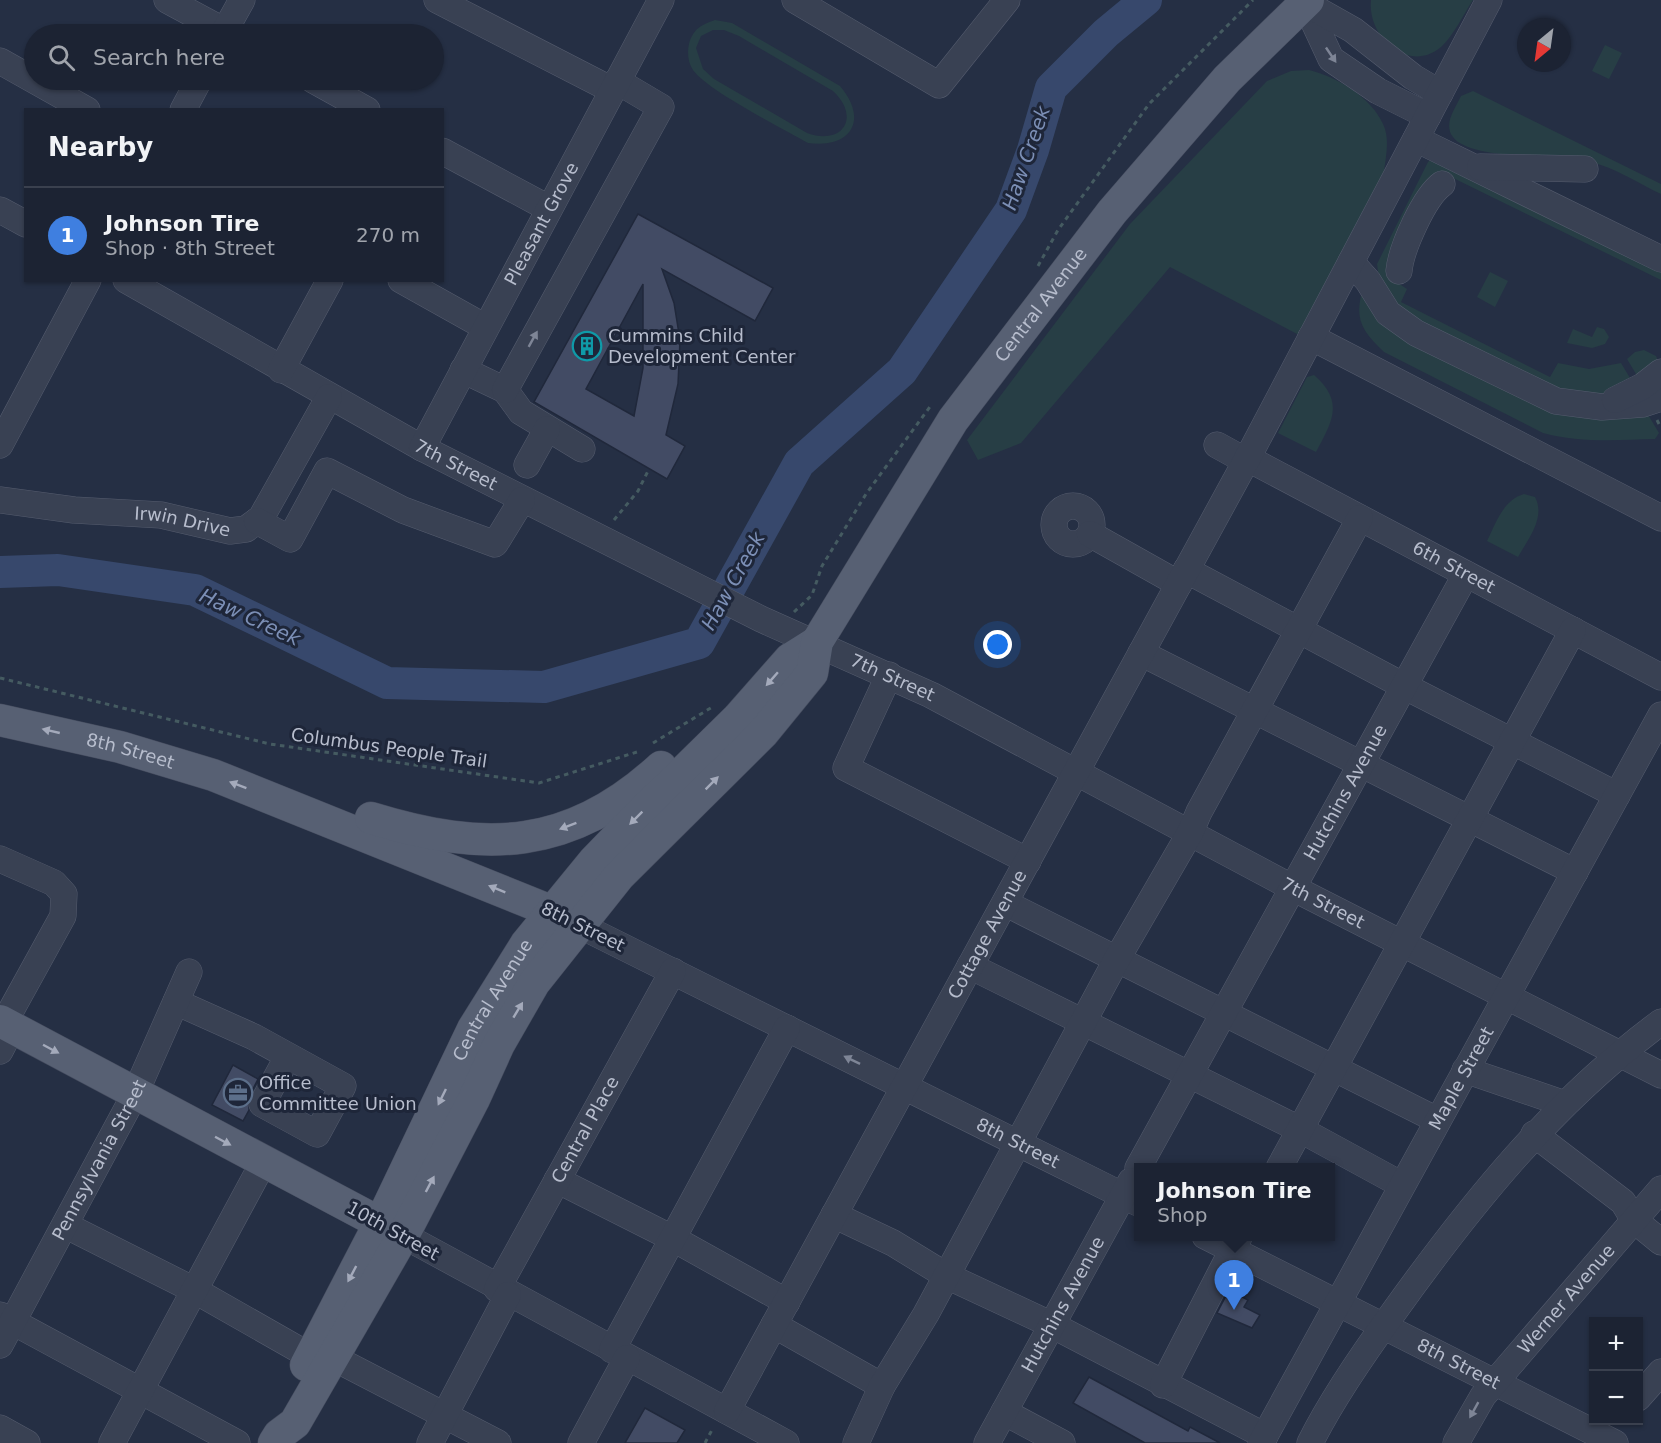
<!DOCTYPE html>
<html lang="en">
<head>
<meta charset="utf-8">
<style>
	body { margin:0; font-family:"DejaVu Sans",sans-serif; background:#292f3f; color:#f1f3f6 }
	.controls { position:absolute; right:18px; bottom:18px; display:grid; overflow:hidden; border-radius:0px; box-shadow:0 2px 4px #0004 }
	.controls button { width:54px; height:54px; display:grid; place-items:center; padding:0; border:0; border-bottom:2px solid #3a404e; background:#1c2333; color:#f1f3f6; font:30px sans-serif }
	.compass { position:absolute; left:1517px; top:18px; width:54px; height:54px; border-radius:50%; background:#1c2333; box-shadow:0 2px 4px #0004; rotate:209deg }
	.you { position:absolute; left:998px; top:645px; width:21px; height:21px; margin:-15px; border:4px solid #fff; border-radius:50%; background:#1a73e8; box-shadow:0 0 0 9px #1a73e833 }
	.badge { display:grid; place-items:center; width:39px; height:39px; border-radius:50%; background:#8aabff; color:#fff; font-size:20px; font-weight:700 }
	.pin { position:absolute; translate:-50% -50px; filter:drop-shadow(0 2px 3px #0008) }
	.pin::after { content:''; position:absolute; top:32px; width:21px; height:18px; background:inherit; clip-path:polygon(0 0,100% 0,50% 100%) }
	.popup { position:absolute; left:1134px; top:1163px; width:201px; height:78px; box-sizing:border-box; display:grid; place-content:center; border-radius:0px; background:#1c2333; filter:drop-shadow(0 2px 4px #0005); font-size:20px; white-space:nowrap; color:#a0a4ac }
	.popup b { font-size:22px; color:#f1f3f6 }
	.popup::after { content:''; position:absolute; left:50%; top:100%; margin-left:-12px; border:12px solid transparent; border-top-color:#1c2333 }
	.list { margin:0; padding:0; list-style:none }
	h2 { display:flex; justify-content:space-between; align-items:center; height:78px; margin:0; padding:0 24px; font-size:26px }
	h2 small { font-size:20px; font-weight:400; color:#a0a4ac }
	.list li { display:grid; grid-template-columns:39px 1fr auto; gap:18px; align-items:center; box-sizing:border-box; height:96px; padding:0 24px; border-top:2px solid #3a404e }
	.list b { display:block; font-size:22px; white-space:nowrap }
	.list p { margin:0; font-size:20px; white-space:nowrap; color:#a0a4ac }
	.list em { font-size:20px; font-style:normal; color:#a0a4ac }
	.icon { flex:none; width:33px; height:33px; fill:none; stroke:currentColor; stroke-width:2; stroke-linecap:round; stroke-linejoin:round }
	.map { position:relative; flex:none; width:1661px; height:1443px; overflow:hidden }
	.search { position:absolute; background:#1c2333; box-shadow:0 2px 4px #0004; left:24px; top:24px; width:420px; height:66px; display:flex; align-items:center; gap:15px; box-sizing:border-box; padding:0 21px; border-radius:33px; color:#a0a4ac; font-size:22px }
	.panel { position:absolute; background:#1c2333; box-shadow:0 2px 4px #0004; left:24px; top:108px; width:420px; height:174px; border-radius:0px }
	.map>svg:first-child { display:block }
	.green { fill:#273e45; fill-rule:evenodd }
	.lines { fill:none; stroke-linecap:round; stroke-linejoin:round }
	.river { stroke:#37486c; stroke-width:32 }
	.building { fill:#424b64; stroke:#20283b; stroke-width:1.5; fill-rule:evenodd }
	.minor-casing { stroke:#555c6e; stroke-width:27 }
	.major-casing { stroke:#434a5d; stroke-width:33 }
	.path { stroke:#455b61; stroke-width:3; stroke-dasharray:4.5 4.5; stroke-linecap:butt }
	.minor { stroke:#394153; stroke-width:26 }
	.major { stroke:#576073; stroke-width:32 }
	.oneway { fill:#7e8596 }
	.oneway2 { fill:#a4aabb }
	.labels { text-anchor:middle; stroke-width:6; stroke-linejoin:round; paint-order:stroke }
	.street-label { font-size:18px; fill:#b7bdcd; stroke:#1e2639 }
	.poi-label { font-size:18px; fill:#b7bdcd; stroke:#1e2639; text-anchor:start }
	.water-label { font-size:20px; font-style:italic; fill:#7c8fb6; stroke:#1e2639 }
</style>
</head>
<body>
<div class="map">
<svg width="1661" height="1443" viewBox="0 0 1661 1443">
	<rect width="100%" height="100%" fill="#252f44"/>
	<g class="green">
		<path d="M1371 0H1473C1463 15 1454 35 1441 47 1409 74 1367 38 1371 0Z"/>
		<path d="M715 20 732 23 840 86C869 120 851 149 808 143 782 128 708 91 693 70 688 63 687 52 689 44 693 29 701 25 715 20ZM713 30H724L739 36 833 91C861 117 843 146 807 133L714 79 703 69 696 48 701 36Z"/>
		<path d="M1605 45 1622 53 1609 79 1592 71Z"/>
		<path d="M1309 70C1337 77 1371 97 1383 124 1390 138 1386 156 1384 171L1299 335 1170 267 1021 443 978 460 967 440 1130 224 1267 81 1291 71Z"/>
		<path d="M1473 91 1661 184V194C1639 184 1615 167 1590 162 1561 156 1469 160 1453 137 1443 124 1455 109 1461 96Z"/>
		<path d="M1433 158 1661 269V280L1447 175 1398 283 1407 289 1401 302 1550 377 1558 363 1589 369 1621 363 1633 383 1602 394 1585 395 1556 390 1401 312 1379 278 1377 264 1428 162Z"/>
		<path d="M1490 272 1508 281 1495 307 1477 297Z"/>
		<path d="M1363 288 1526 394 1647 413 1659 433 1655 439C1618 440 1579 443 1543 433L1384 352C1361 330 1354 319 1363 288Z"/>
		<path d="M1597 327 1604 329 1609 337 1605 344 1592 348 1567 343 1573 329 1592 337Z"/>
		<path d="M1644 350 1656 356 1658 361 1639 379 1627 359 1635 352Z"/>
		<path d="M1314 375C1345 402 1332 422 1316 452L1278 433 1307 377Z"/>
		<path d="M1524 494 1535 497C1546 518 1528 539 1518 557L1487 541C1496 523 1503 500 1524 494Z"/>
	</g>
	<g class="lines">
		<path class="river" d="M0 572 58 570 195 590 387 683 544 687 699 643 799 463 902 371 1011 210 1033 150 1051 88 1106 33 1146 0"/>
	</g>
	<g class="building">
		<path d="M638 214 773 288 755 321 662 269 674 303 680 340 678 384 666 435 685 446 667 479 534 402ZM643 284V368L634 416 586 389Z"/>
		<path d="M233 1065 258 1079 249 1097V1110L243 1121 212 1105Z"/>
		<path d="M1229 1290 1248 1300 1244 1307 1260 1315 1252 1328 1217 1313Z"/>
		<path d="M1089 1377 1188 1431 1190 1427 1220 1443H1145L1073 1403Z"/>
		<path d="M645 1408 685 1430 677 1443H625Z"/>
	</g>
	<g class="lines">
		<g class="minor-casing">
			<g id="minor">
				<path d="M167 0 230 34"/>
				<path d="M437 0 612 90"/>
				<path d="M795 0 939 85 1007 0"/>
				<path d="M1305 3 1331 59 1378 91 1428 116"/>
				<path d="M1305 3 1353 30 1413 77 1440 93"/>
				<path d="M223 34 242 0"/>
				<path d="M0 61 87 110"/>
				<path d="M313 80 367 110"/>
				<path d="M183 110 199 80"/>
				<path d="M1416 139 1661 259"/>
				<path d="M442 151 548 208"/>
				<path d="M1480 167 1585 169"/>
				<path d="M0 210 26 224"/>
				<path d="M1351 262 1368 281 1388 313 1416 333 1556 401 1602 407 1643 404 1661 398"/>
				<path d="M1399 271C1401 249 1424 197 1442 184"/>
				<path id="s1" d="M126 280 422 448 761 619 931 695 1293 888 1661 1075"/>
				<path d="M401 280 485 327"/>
				<path d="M1311 337 1661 518"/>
				<path d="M281 370 330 280"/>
				<path d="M463 370 505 390 521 412 582 449"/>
				<path d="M505 390 661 107 617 81"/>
				<path d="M1615 400 1643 386 1661 372"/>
				<path d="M0 445 88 280"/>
				<path d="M1217 445 1246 461"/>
				<path id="s2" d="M422 448 661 0"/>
				<path id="s3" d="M1247 458 1661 677"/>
				<path d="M527 465 547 429"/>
				<path id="s4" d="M0 500 74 510 161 515 230 531 246 529 261 518 329 397"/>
				<circle cx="1073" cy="525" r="19"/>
				<path d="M257 521 290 539 327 471 403 510 495 544 522 500"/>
				<path d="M1090 534 1179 584"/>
				<path d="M1186 570 1404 686 1617 795"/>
				<path d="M1141 653 1575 872"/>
				<path d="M889 675 846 768 1028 861"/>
				<path d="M0 859 54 883 64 894 63 916 9 1014 12 1028 0 1051"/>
				<path d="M1005 903 1437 1120"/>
				<path id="s5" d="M563 917 1138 1203"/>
				<path d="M970 966 1301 1130 1402 1185"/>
				<path d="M176 1002 254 1037 343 1086 317 1134 262 1104 288 1056"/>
				<path d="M1465 1070 1565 1104"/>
				<path d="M1534 1134 1623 1202 1634 1220 1661 1242"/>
				<path id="s6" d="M1138 1168 1466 574"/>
				<path d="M1279 1168 1573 630"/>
				<path d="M557 1180 672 1238 787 1302"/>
				<path d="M834 1215 893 1243 947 1276 1052 1325 1265 1436"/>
				<path d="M65 1225 194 1290 310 1356"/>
				<path d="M388 1227 786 1443"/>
				<path id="s7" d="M1205 1236 1615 1443"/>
				<path id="s8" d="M497 1289 673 971"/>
				<path d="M0 1315 237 1443"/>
				<path d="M774 1325 882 1386"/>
				<path id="s9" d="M0 1345 135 1094 189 972"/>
				<path d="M612 1350 787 1028"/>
				<path d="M332 1357 498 1443"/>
				<path d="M1163 1385 1239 1237"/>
				<path d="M1638 1398 1661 1372"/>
				<path id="s10" d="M727 1411 1246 461 1489 0"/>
				<path d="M1004 1412 1062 1443"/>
				<path d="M0 1428 27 1443"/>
				<path d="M112 1443 263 1163"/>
				<path d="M430 1443 508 1295"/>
				<path d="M581 1443 627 1358"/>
				<path d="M856 1443 882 1386 926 1314 1117 959 1190 833 1199 812 1360 518"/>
				<path id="s11" d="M987 1443 1131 1181"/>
				<path id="s12" d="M1261 1443 1661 715"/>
				<path d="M1310 1443C1333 1397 1363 1354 1393 1313 1471 1204 1553 1102 1661 1022"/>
				<path id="s13" d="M1456 1443 1483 1396 1661 1189"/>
			</g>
		</g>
		<g class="major-casing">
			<g id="major">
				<path id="s14" d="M0 720 120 747 213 775 551 911"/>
				<path d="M371 818C485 853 570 851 661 767"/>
				<path d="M0 1021 380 1223"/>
				<path id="s15" d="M306 1365 387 1209 473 1029 526 944 594 861 626 828 738 718 790 659 817 642"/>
				<path id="s16" d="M274 1443 279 1435 295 1423 403 1236 474 1099 499 1044 534 983 619 876 763 733 812 673 817 642 953 420 1112 212 1227 79 1308 0"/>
			</g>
		</g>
		<g class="path">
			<path d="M1038 266 1058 230 1149 104 1253 0"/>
			<path d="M1657 420 1661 428"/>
			<path d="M614 520 638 491 649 469"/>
			<path d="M794 612 812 595 822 566 866 494 932 404"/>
			<path d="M0 678 270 744 539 783 640 751"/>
			<path d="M653 743 714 706"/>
			<path d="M705 1443 713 1428"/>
		</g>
		<use href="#minor" class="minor"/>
		<use href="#major" class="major"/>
	</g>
	<defs><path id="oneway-solid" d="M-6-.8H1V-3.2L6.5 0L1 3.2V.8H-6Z" transform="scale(1.5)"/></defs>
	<g class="oneway">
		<use href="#oneway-solid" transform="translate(1331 55) rotate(56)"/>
		<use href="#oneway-solid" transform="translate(533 339) rotate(-61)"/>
		<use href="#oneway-solid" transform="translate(852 1060) rotate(-154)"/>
		<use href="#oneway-solid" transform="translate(1474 1410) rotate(119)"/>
	</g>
	<g class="oneway2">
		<use href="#oneway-solid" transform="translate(772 679) rotate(131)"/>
		<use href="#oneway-solid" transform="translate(51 731) rotate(-167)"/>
		<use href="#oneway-solid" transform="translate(712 783) rotate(-45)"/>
		<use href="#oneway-solid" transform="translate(238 785) rotate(-159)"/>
		<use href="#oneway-solid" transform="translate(636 818) rotate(135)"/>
		<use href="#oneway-solid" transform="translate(568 826) rotate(159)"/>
		<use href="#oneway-solid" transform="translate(497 889) rotate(-158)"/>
		<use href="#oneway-solid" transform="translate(518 1010) rotate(-59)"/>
		<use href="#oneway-solid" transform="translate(51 1049) rotate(28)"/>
		<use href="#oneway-solid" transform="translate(442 1097) rotate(116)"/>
		<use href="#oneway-solid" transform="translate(223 1141) rotate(28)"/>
		<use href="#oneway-solid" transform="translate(430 1184) rotate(-62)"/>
		<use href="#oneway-solid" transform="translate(352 1274) rotate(118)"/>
	</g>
	<defs>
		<g id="building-ring" transform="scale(1.5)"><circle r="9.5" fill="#1e2639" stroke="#0f9aa8" stroke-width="1.5"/><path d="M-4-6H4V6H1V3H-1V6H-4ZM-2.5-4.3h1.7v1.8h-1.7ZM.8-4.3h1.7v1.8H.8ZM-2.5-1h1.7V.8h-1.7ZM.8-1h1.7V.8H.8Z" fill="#0f9aa8"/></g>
		<g id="office-ring" transform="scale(1.5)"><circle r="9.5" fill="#1e2639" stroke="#5c6f8a" stroke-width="1.5"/><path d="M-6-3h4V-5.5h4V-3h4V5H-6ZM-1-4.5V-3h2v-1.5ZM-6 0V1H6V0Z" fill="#5c6f8a"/></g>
	</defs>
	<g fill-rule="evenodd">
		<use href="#building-ring" x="587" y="346"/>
		<use href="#office-ring" x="238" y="1093"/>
	</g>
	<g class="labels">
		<g class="street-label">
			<text dy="6" stroke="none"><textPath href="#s2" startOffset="254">Pleasant Grove</textPath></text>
			<text dy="6" stroke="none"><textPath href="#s16" startOffset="1384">Central Avenue</textPath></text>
			<text dy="6" stroke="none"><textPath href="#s1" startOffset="378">7th Street</textPath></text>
			<text dy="6" stroke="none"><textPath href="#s4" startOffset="184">Irwin Drive</textPath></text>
			<text dy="6" stroke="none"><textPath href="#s3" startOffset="234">6th Street</textPath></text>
			<text dy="6" stroke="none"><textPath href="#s1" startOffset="864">7th Street</textPath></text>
			<text transform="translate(389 748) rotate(8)" y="6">Columbus People Trail</text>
			<text dy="6" stroke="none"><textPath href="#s14" startOffset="134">8th Street</textPath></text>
			<text dy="6" stroke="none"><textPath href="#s6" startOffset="429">Hutchins Avenue</textPath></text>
			<text dy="6" stroke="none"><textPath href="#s1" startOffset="1350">7th Street</textPath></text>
			<text transform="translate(583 927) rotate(26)" y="6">8th Street</text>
			<text dy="6" stroke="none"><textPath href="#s10" startOffset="543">Cottage Avenue</textPath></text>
			<text dy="6" stroke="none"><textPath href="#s15" startOffset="410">Central Avenue</textPath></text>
			<text dy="6" stroke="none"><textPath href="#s12" startOffset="416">Maple Street</textPath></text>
			<text dy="6" stroke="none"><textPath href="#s8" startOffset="182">Central Place</textPath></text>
			<text dy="6" stroke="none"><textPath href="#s5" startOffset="508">8th Street</textPath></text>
			<text dy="6" stroke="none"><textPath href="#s9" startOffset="210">Pennsylvania Street</textPath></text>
			<text transform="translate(393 1231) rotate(29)" y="6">10th Street</text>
			<text dy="6" stroke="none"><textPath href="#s13" startOffset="182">Werner Avenue</textPath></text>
			<text dy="6" stroke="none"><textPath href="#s11" startOffset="158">Hutchins Avenue</textPath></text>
			<text dy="6" stroke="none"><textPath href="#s7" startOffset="284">8th Street</textPath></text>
		</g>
		<g class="poi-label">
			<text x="608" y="342">Cummins Child<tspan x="608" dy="21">Development Center</tspan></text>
			<text x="259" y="1089">Office<tspan x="259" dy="21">Committee Union</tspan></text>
		</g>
		<g class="water-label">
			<text transform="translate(1026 158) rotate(-71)" y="7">Haw Creek</text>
			<text transform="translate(733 581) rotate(-61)" y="7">Haw Creek</text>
			<text transform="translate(250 617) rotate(25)" y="7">Haw Creek</text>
		</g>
	</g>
</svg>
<div class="controls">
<button>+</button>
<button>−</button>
</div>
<svg class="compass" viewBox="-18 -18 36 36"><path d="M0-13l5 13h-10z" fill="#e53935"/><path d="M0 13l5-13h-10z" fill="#a0a4ac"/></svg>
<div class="you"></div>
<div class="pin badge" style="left:1234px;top:1310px;background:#3f7fe0">1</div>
<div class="popup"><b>Johnson Tire</b>Shop</div>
<div class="search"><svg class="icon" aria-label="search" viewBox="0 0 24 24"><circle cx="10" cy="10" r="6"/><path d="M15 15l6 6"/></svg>Search here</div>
<section class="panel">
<h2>Nearby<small></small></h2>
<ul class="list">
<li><span class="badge" style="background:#3f7fe0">1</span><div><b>Johnson Tire</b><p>Shop · 8th Street</p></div><em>270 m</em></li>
</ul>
</section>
</div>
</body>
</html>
